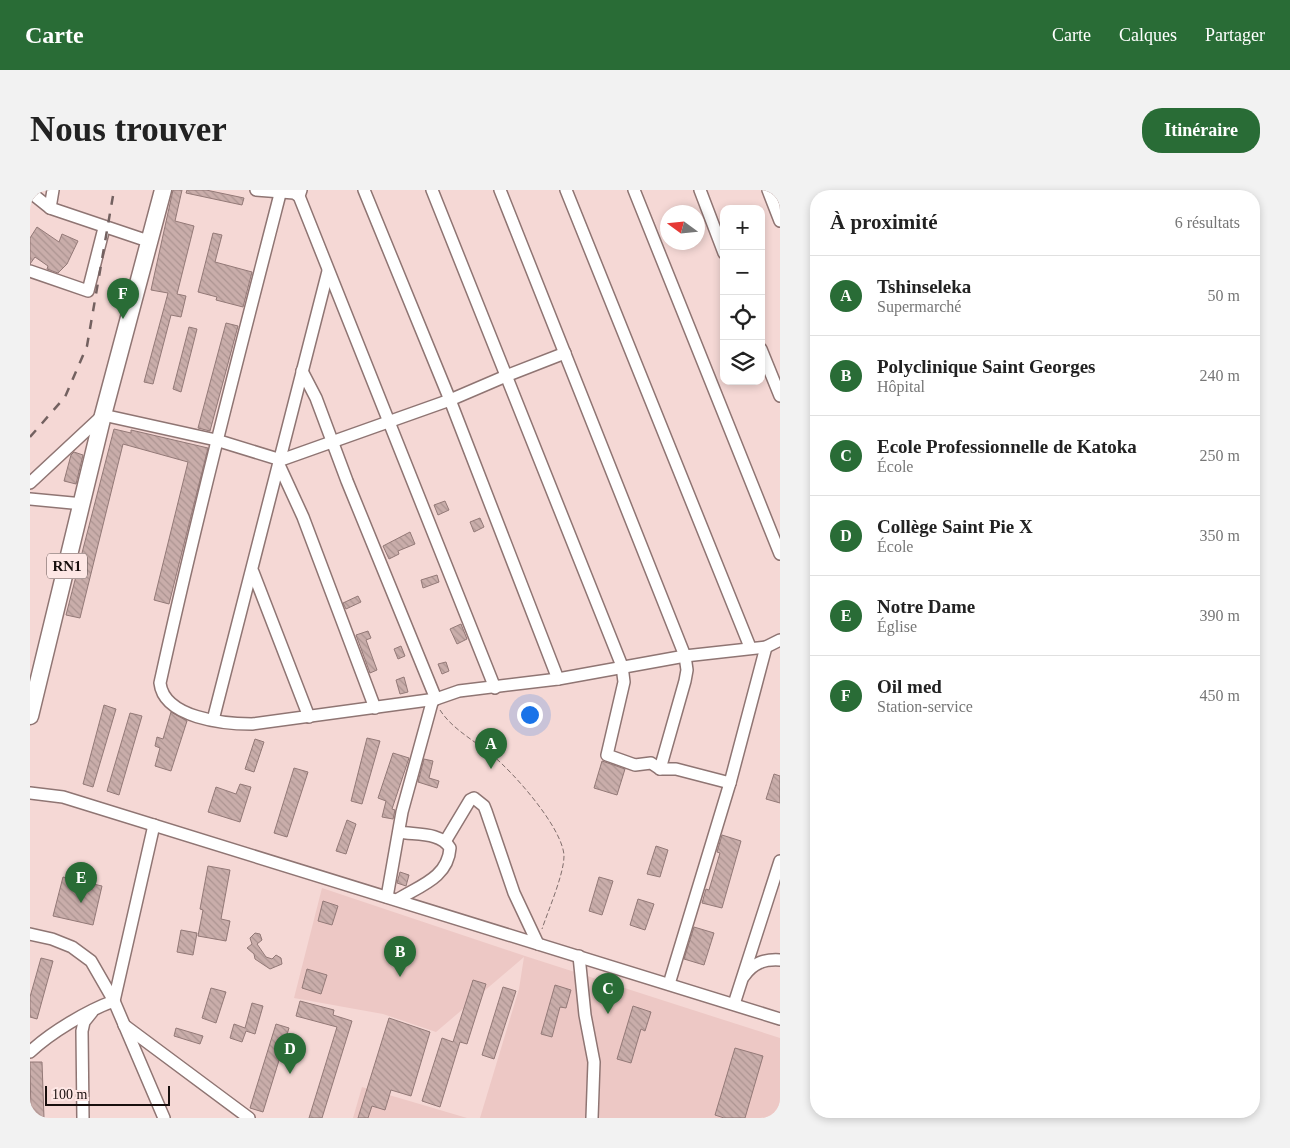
<!DOCTYPE html>
<html lang="fr">
<head>
<meta charset="utf-8">
<style>
	body { margin:0; font-family:Georgia,serif; background:#f2f2f2; color:#222 }
	.controls { position:absolute; right:15px; top:15px; display:grid; overflow:hidden; border-radius:10px; box-shadow:0 2px 8px #0003 }
	.controls button { width:45px; height:45px; display:grid; place-items:center; padding:0; border:0; border-bottom:1px solid #e0e0e0; background:#fff; color:#222; font:25px sans-serif }
	.compass { position:absolute; left:630px; top:15px; width:45px; height:45px; border-radius:50%; background:#fff; box-shadow:0 2px 8px #0003; rotate:285deg }
	.scale { position:absolute; left:15px; bottom:12px; width:125px; box-sizing:border-box; padding-left:5px; border:2px solid #180f0e; border-top:0; font-size:14px; line-height:18px; white-space:nowrap; color:#180f0e; -webkit-text-stroke:4px #fee7e5; paint-order:stroke }
	.you { position:absolute; left:499px; top:524px; width:18px; height:18px; margin:-12px; border:4px solid #fff; border-radius:50%; background:#1a73e8; box-shadow:0 0 0 8px #1a73e833 }
	.badge { display:grid; place-items:center; width:32px; height:32px; border-radius:50%; background:#296c36; color:#fff; font-size:16px; font-weight:700 }
	.pin { position:absolute; translate:-50% -41px; filter:drop-shadow(0 1px 2px #0008) }
	.pin::after { content:''; position:absolute; top:26px; width:18px; height:15px; background:inherit; clip-path:polygon(0 0,100% 0,50% 100%) }
	.list { margin:0; padding:0; list-style:none }
	h2 { display:flex; justify-content:space-between; align-items:center; height:65px; margin:0; padding:0 20px; font-size:21px }
	h2 small { font-size:16px; font-weight:400; color:#767676 }
	.list li { display:grid; grid-template-columns:32px 1fr auto; gap:15px; align-items:center; box-sizing:border-box; height:80px; padding:0 20px; border-top:1px solid #e0e0e0 }
	.list b { display:block; font-size:19px; white-space:nowrap }
	.list p { margin:0; font-size:16px; white-space:nowrap; color:#767676 }
	.list em { font-size:16px; font-style:normal; color:#767676 }
	.icon { flex:none; width:28px; height:28px; fill:none; stroke:currentColor; stroke-width:2; stroke-linecap:round; stroke-linejoin:round }
	.map { position:relative; flex:none; width:750px; height:928px; overflow:hidden; border-radius:20px }
	header { display:flex; align-items:center; gap:30px; box-sizing:border-box; height:70px; padding:0 25px; background:#296c36; color:#fff }
	header strong { font-size:24px }
	nav { display:flex; gap:28px; margin-inline-start:auto; font-size:18px }
	.intro { display:flex; align-items:center; justify-content:space-between; box-sizing:border-box; height:120px; padding:0 30px }
	h1 { margin:0; font-size:35px }
	.button { padding:12px 22px; border-radius:20px; background:#296c36; color:#fff; font-size:18px; font-weight:700 }
	main { display:flex; gap:30px; padding:0 30px }
	aside { flex:1; background:#fff; border-radius:20px; box-shadow:0 2px 8px #0003 }
	.map>svg:first-child { display:block }
	.built { fill:#edc8c5 }
	.building { fill:url(#building-back-hatch); stroke:#937977 }
	.lines { fill:none; stroke-linecap:round; stroke-linejoin:round }
	.minor-casing { stroke:#8f7573; stroke-width:14 }
	.highway-casing { stroke:#8f7573; stroke-width:19 }
	.path { stroke:#806e6c; stroke-width:1; stroke-dasharray:5 2.5; stroke-linecap:butt }
	.minor { stroke:#fff; stroke-width:11 }
	.highway { stroke:#fff; stroke-width:16 }
	.rail { stroke:#736160; stroke-width:2.5; stroke-dasharray:9 9; stroke-linecap:butt }
	.labels { text-anchor:middle; stroke-width:4.5; stroke-linejoin:round; paint-order:stroke }
	.shield { fill:#fee7e5; stroke:#5d504e; stroke-width:1 }
	.shield-label { font-size:15px; font-weight:bold; fill:#180f0e }
</style>
</head>
<body>
<header>
<strong>Carte</strong>
<nav><a>Carte</a><a>Calques</a><a>Partager</a></nav>
</header>
<div class="intro"><h1>Nous trouver</h1><a class="button">Itinéraire</a></div>
<main>
<div class="map">
<svg width="750" height="928" viewBox="0 0 750 928">
	<defs>
		<pattern id="building-back-hatch" width="6" height="6" patternUnits="userSpaceOnUse" patternTransform="scale(1.25)"><rect width="6" height="6" fill="#c9adaa"/><path d="M-1 5l2 2M0 0l6 6M5-1l2 2" fill="none" stroke="#ac9491"/></pattern>
	</defs>
	<rect width="100%" height="100%" fill="#f5d8d5"/>
	<g class="built">
		<path d="M292 698 495 766 750 848V928H450L489 799 494 767 406 842 353 824 264 808Z"/>
		<path d="M332 897 437 928H323Z"/>
	</g>
	<g class="building">
		<path d="M143 0H152L145 31 164 36 147 104 156 106 151 127 141 125 123 194 114 192 138 103 121 100Z"/>
		<path d="M157 0H176L214 8 212 15 156 3Z"/>
		<path d="M7 37 29 52 32 44 48 51 37 74 28 83 17 79 18 76 5 67 0 74V48Z"/>
		<path d="M183 43 192 45 185 72 222 82 213 117 186 110 187 107 168 102Z"/>
		<path d="M196 133 208 136 180 241 168 238Z"/>
		<path d="M159 137 167 139 151 202 143 199Z"/>
		<path d="M84 239 101 243V240L178 258 139 414 124 410 158 272 93 254 50 428 36 425Z"/>
		<path d="M44 262 53 265 46 294 34 291 41 265Z"/>
		<path d="M415 311 419 320 408 325 404 315Z"/>
		<path d="M450 328 454 337 444 342 440 332Z"/>
		<path d="M380 342 385 354 368 361 369 364 359 369 353 356Z"/>
		<path d="M407 385 409 392 393 398 391 390Z"/>
		<path d="M328 406 331 412 316 419 313 413Z"/>
		<path d="M431 434 437 449 427 454 420 439Z"/>
		<path d="M338 441 341 448 336 450 347 480 340 483 326 445Z"/>
		<path d="M371 456 375 466 368 469 364 459Z"/>
		<path d="M416 472 419 481 412 484 408 474Z"/>
		<path d="M374 487 378 502 370 504 366 490Z"/>
		<path d="M74 515 86 519 63 597 53 594Z"/>
		<path d="M141 522 157 531 141 581 125 576 130 558 125 556 127 547 133 549Z"/>
		<path d="M100 523 112 526 89 605 77 601Z"/>
		<path d="M337 548 350 551 332 614 321 611Z"/>
		<path d="M225 549 234 552 224 582 215 579Z"/>
		<path d="M363 563 379 568 362 619 365 620 363 629 352 627 356 611 348 608Z"/>
		<path d="M394 569 403 571 399 588 409 591 407 598 388 592Z"/>
		<path d="M572 571 595 579 587 605 564 598Z"/>
		<path d="M264 578 278 582 257 647 244 643Z"/>
		<path d="M744 584 750 586V613L736 609Z"/>
		<path d="M210 594 221 597 210 632 178 622 186 597 206 604Z"/>
		<path d="M317 630 326 634 316 664 306 661Z"/>
		<path d="M692 645 711 651 692 718 672 713 676 699 679 700 690 663 687 662Z"/>
		<path d="M626 656 638 660 630 687 617 684Z"/>
		<path d="M178 676 200 680 191 729 200 731 196 751 168 746 173 720 170 719Z"/>
		<path d="M370 682 379 685 376 696 367 693Z"/>
		<path d="M33 687 72 696 63 735 23 726Z"/>
		<path d="M569 687 583 691 572 725 559 721Z"/>
		<path d="M608 709 624 714 615 740 600 735Z"/>
		<path d="M293 711 308 716 302 735 288 731Z"/>
		<path d="M664 737 684 743 674 775 654 769Z"/>
		<path d="M151 740 167 743 163 765 147 762Z"/>
		<path d="M225 743 230 744 232 750 227 754 236 767 242 769 246 765 251 768 252 774 240 779 225 769 224 764 217 758 222 754 220 748Z"/>
		<path d="M11 768 23 771 7 829 0 827V807Z"/>
		<path d="M277 779 297 785 291 804 272 798Z"/>
		<path d="M443 790 456 794 437 854 430 852 410 917 392 911 412 848 423 852Z"/>
		<path d="M525 795 541 800 536 818 530 817 522 847 511 844Z"/>
		<path d="M473 797 486 801 464 869 452 865Z"/>
		<path d="M181 798 196 802 186 833 172 828Z"/>
		<path d="M270 811 304 820 303 825 322 831 292 928H279L307 837 266 826Z"/>
		<path d="M222 813 233 816 225 844 216 841 212 852 200 848 204 834 215 838Z"/>
		<path d="M603 816 621 822 615 841 611 839 601 873 587 869Z"/>
		<path d="M359 828 400 842 381 906 361 900 355 920 342 916 338 928H328Z"/>
		<path d="M246 834 259 838 233 922 220 918Z"/>
		<path d="M146 838 173 846 170 854 144 846Z"/>
		<path d="M705 858 733 866 715 928H694L685 925Z"/>
		<path d="M0 872H12L14 928H1Z"/>
	</g>
	<g class="lines">
		<g class="minor-casing">
			<g id="minor">
				<path d="M226 0 264 3 269 6"/>
				<path d="M271 0 269 6 465 498"/>
				<path d="M334 0 420 210 528 489"/>
				<path d="M402 0 592 476 594 492 577 565 605 575 621 573 630 579H646L700 593"/>
				<path d="M470 0 655 466 657 480 655 491 630 579"/>
				<path d="M536 0 720 457"/>
				<path d="M604 0 750 364"/>
				<path d="M670 0 694 63"/>
				<path d="M738 0 750 31"/>
				<path d="M0 2 20 18 121 52"/>
				<path d="M250 4C208 167 166 329 130 493 134 528 194 534 222 534L406 509 429 501 528 489 655 466 736 457 750 450"/>
				<path d="M20 18 23 0"/>
				<path d="M0 81 58 101 74 38"/>
				<path d="M731 159 750 206"/>
				<path d="M272 181 286 208 317 291 406 509"/>
				<path d="M250 277 273 327 345 518"/>
				<path d="M0 293 73 225 186 250 251 270 420 210 476 186 535 163"/>
				<path d="M0 309 53 314"/>
				<path d="M223 382 279 527"/>
				<path d="M183 530 298 81"/>
				<path d="M0 603 33 607 750 829"/>
				<path d="M416 650 440 610 444 608 454 616 456 621 484 703 508 754"/>
				<path d="M357 707 372 622 403 509"/>
				<path d="M367 710C389 696 418 688 420 658 411 642 386 645 369 642"/>
				<path d="M0 744 22 749 42 757 61 771 84 811 134 928"/>
				<path d="M549 766 555 825 564 872 562 928"/>
				<path d="M714 786C723 773 734 769 750 770"/>
				<path d="M639 794 700 593 736 457"/>
				<path d="M84 811 124 635"/>
				<path d="M704 814 750 671"/>
				<path d="M94 835 219 928"/>
				<path d="M0 862C20 843 58 820 84 811"/>
				<path d="M53 928 52 841 54 832 62 822"/>
			</g>
		</g>
		<g class="highway-casing">
			<path id="highway" d="M0 526 73 225 133 0"/>
		</g>
		<path class="path" d="M410 520C422 539 445 551 462 565 483 582 533 638 534 666 534 684 518 721 512 739"/>
		<use href="#minor" class="minor"/>
		<use href="#highway" class="highway"/>
		<path class="rail" d="M0 247 35 207 57 156 84 0"/>
	</g>
	<g class="labels">
		<rect class="shield" x="17" y="363.5" width="40" height="25" rx="4"/>
		<g class="shield-label">
			<text x="37" y="381">RN1</text>
		</g>
	</g>
</svg>
<div class="controls">
<button>+</button>
<button>−</button>
<button><svg class="icon" aria-label="locate" viewBox="0 0 24 24"><circle cx="12" cy="12" r="6"/><path d="M12 2v4M12 18v4M2 12h4M18 12h4"/></svg></button>
<button><svg class="icon" aria-label="layers" viewBox="0 0 24 24"><path d="M12 4l9 5-9 5-9-5zM3 14l9 5 9-5"/></svg></button>
</div>
<svg class="compass" viewBox="-18 -18 36 36"><path d="M0-13l5 13h-10z" fill="#e53935"/><path d="M0 13l5-13h-10z" fill="#767676"/></svg>
<div class="scale">100 m</div>
<div class="you"></div>
<div class="pin badge" style="left:461px;top:579px">A</div>
<div class="pin badge" style="left:370px;top:787px">B</div>
<div class="pin badge" style="left:578px;top:824px">C</div>
<div class="pin badge" style="left:260px;top:884px">D</div>
<div class="pin badge" style="left:51px;top:713px">E</div>
<div class="pin badge" style="left:93px;top:129px">F</div>
</div>
<aside>
<h2>À proximité<small>6 résultats</small></h2>
<ul class="list">
<li><span class="badge">A</span><div><b>Tshinseleka</b><p>Supermarché</p></div><em>50 m</em></li>
<li><span class="badge">B</span><div><b>Polyclinique Saint Georges</b><p>Hôpital</p></div><em>240 m</em></li>
<li><span class="badge">C</span><div><b>Ecole Professionnelle de Katoka</b><p>École</p></div><em>250 m</em></li>
<li><span class="badge">D</span><div><b>Collège Saint Pie X</b><p>École</p></div><em>350 m</em></li>
<li><span class="badge">E</span><div><b>Notre Dame</b><p>Église</p></div><em>390 m</em></li>
<li><span class="badge">F</span><div><b>Oil med</b><p>Station-service</p></div><em>450 m</em></li>
</ul>
</aside>
</main>
</body>
</html>
